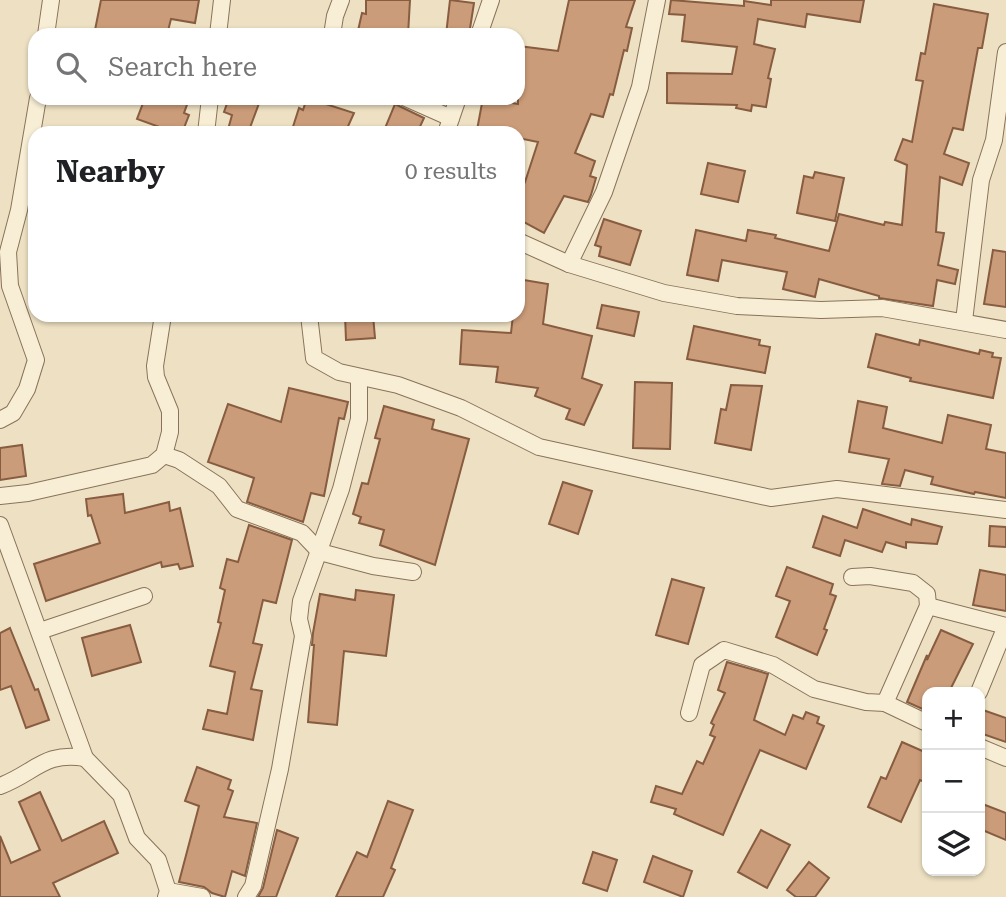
<!DOCTYPE html>
<html lang="en">
<head>
<meta charset="utf-8">
<style>
	body { margin:0; font-family:"Roboto Serif",serif; background:#f2f2f2; color:#202124 }
	.controls { position:absolute; right:21px; bottom:21px; display:grid; overflow:hidden; border-radius:14px; box-shadow:0 2px 5px #0004 }
	.controls button { width:63px; height:63px; display:grid; place-items:center; padding:0; border:0; border-bottom:2px solid #e0e0e0; background:#fff; color:#202124; font:35px sans-serif }
	.list { margin:0; padding:0; list-style:none }
	h2 { display:flex; justify-content:space-between; align-items:center; height:91px; margin:0; padding:0 28px; font-size:30px }
	h2 small { font-size:23px; font-weight:400; color:#757577 }
	.icon { flex:none; width:38px; height:38px; fill:none; stroke:currentColor; stroke-width:2; stroke-linecap:round; stroke-linejoin:round }
	.map { position:relative; flex:none; width:1006px; height:897px; overflow:hidden }
	.search { position:absolute; background:#fff; box-shadow:0 2px 5px #0004; left:28px; top:28px; width:497px; height:77px; display:flex; align-items:center; gap:18px; box-sizing:border-box; padding:0 24px; border-radius:21px; color:#757577; font-size:26px }
	.panel { position:absolute; background:#fff; box-shadow:0 2px 5px #0004; left:28px; top:126px; width:497px; height:196px; border-radius:21px }
	.map>svg:first-child { display:block }
	.building { fill:#cb9c79; stroke:#875c40; stroke-width:2 }
	.lines { fill:none; stroke-linecap:round; stroke-linejoin:round }
	.street-casing { stroke:#88735a; stroke-width:18 }
	.street { stroke:#f8eed6; stroke-width:16 }
</style>
</head>
<body>
<div class="map">
<svg width="1006" height="897" viewBox="0 0 1006 897">
	<rect width="100%" height="100%" fill="#eee1c3"/>
	<g class="building">
		<path d="M101 0H199L195 23 171 19 167 35H94Z"/>
		<path d="M366 0H410L408 35H357L362 13 366 14Z"/>
		<path d="M450 0 474 3 469 35H446Z"/>
		<path d="M569 0H635L626 27 632 28 627 51 624 50 613 95 610 94 603 117 591 114 575 153 595 161 590 176 596 178 591 195 588 202 564 196 544 233 518 219V194L525 182 538 142 518 138V133H493L477 130 483 98 518 104V46L558 51Z"/>
		<path d="M671 0 744 6V1L771 5V0H864L860 22 807 14 805 27 758 19 754 44 775 49 768 78 771 79 766 107 752 105 751 111 736 108 737 105 667 103V73L732 74 737 47 682 41 685 15 669 14Z"/>
		<path d="M934 4 988 14 982 48H978L963 130 953 128 944 154 969 163 962 185 940 177 936 232 944 233 938 265 958 270 955 284 937 280 933 306 879 298V296L819 279 815 297 783 289 787 272 722 260 718 281 687 275 696 230 746 241 748 230 776 235 775 238 829 251 839 214 884 225 885 222 902 225 907 165 895 160 903 139 912 142 923 81 916 80 921 53 925 54Z"/>
		<path d="M145 98H177L188 102 184 113 189 115 182 133H176L137 119Z"/>
		<path d="M229 98H261L248 133H227L232 115 224 112Z"/>
		<path d="M307 98 354 113 345 133H333L321 128 319 133H291L299 108 303 110Z"/>
		<path d="M395 104 424 118 417 133H383Z"/>
		<path d="M708 163 745 171 738 202 701 194Z"/>
		<path d="M815 172 844 178 835 221 797 213 804 176 813 178Z"/>
		<path d="M604 219 641 231 630 265 599 256 601 247 595 245Z"/>
		<path d="M993 250 1006 252V307L984 304Z"/>
		<path d="M518 279 548 284 543 324 592 336 582 378 602 385 584 425 566 419 570 409 535 396 538 388 496 382 498 367 460 364 462 330 511 333 513 315H518Z"/>
		<path d="M602 305 639 312 634 336 597 328Z"/>
		<path d="M345 315H373L375 338 346 340Z"/>
		<path d="M694 326 760 340 759 345 770 347 765 373 687 359Z"/>
		<path d="M876 334 919 345 920 340 979 354 980 350 993 353 992 357 1001 358 993 398 910 381 911 378 868 367Z"/>
		<path d="M635 382 672 383 670 449 633 448Z"/>
		<path d="M731 385 762 386 751 450 715 443 721 409 726 410Z"/>
		<path d="M289 388 348 402 344 419 339 418 324 496 311 493 303 522 247 502 254 478 208 462 228 404 281 422Z"/>
		<path d="M858 401 887 407 883 428 942 443 948 415 991 425 986 449 1006 453V498L975 492 974 494 931 484 933 477 905 470 900 486 882 484 889 459 849 452Z"/>
		<path d="M384 406 434 420 432 429 469 439 435 565 380 545 384 530 359 523 361 517 353 514 362 483 368 484 380 439 375 438Z"/>
		<path d="M22 445 26 476 0 480V448Z"/>
		<path d="M563 482 592 491 578 534 549 524Z"/>
		<path d="M123 494 125 513 169 502 170 511 180 508 193 566 180 569 178 564 162 567 161 562 46 601 34 564 100 543 91 515 88 516 86 499Z"/>
		<path d="M863 509 911 525 912 519 942 527 937 544 906 542V548L886 542 882 552 845 540 840 556 813 547 823 516 857 528Z"/>
		<path d="M249 525 292 540 276 603 263 600 253 643 262 645 251 689 262 691 253 740 203 729 208 710 227 714 235 672 210 666 221 623 218 622 225 590 220 588 227 559 238 562Z"/>
		<path d="M990 526 1006 527V547L989 546Z"/>
		<path d="M787 567 833 584 830 594 836 596 824 629 827 630 817 655 776 637 790 601 776 596Z"/>
		<path d="M980 570 1006 575V611L973 605Z"/>
		<path d="M672 579 704 588 688 644 656 635Z"/>
		<path d="M356 590 394 595 386 656 344 651 337 725 308 722 314 645H312L313 633 320 594 355 600Z"/>
		<path d="M130 625 141 662 92 676 82 638Z"/>
		<path d="M10 628 35 690 38 689 49 720 26 728 11 686 0 690V633Z"/>
		<path d="M941 630 973 644 949 692H927V711L907 702 927 655V660Z"/>
		<path d="M727 662 768 674 754 720 785 735 793 715 803 719 806 712 819 717 817 723 824 726 806 769 760 750 723 835 674 814 676 809 651 802 656 786 682 794 697 761 703 764 715 737 710 735 714 725 711 723 725 693 718 690Z"/>
		<path d="M980 709 1006 718V742L980 733Z"/>
		<path d="M902 742 927 753V783L920 780 901 822 868 807 881 777 886 779Z"/>
		<path d="M197 767 231 780 228 789 233 791 224 817 257 823 245 876 232 871 225 897 212 893 204 887 179 882 199 806 185 801Z"/>
		<path d="M40 792 62 841 104 821 118 853 53 883 60 897H0V836L11 863 40 850 19 802Z"/>
		<path d="M388 801 413 810 391 868 395 870 383 897H336L357 852 367 857Z"/>
		<path d="M980 803 1006 813V840L980 829Z"/>
		<path d="M277 830 298 838 276 897H258L263 888Z"/>
		<path d="M761 830 790 845 767 888 738 872Z"/>
		<path d="M593 852 617 860 607 891 583 883Z"/>
		<path d="M653 856 692 871 683 897 644 882Z"/>
		<path d="M809 862 829 878 815 897H796L787 890Z"/>
	</g>
	<g class="lines">
		<g class="street-casing">
			<g id="street">
				<path d="M46 35 51 0"/>
				<path d="M218 35 222 0"/>
				<path d="M332 35 335 16 341 0"/>
				<path d="M479 35 491 0"/>
				<path d="M406 98 451 118"/>
				<path d="M206 133 210 98"/>
				<path d="M446 133 458 98"/>
				<path d="M518 241 569 264 664 293 737 306 821 310 882 308 1006 330"/>
				<path d="M569 264 604 192 640 87 657 0"/>
				<path d="M309 315 314 358 339 372 398 385 461 408 539 447 771 498 837 489 1006 510"/>
				<path d="M964 321 981 180 994 140 1006 52"/>
				<path d="M0 420 13 413 27 389 36 360 10 286 8 252 19 210 38 98"/>
				<path d="M164 455 179 460 219 486 237 509 302 533 320 552 373 566 413 572"/>
				<path d="M0 496 28 493 152 465 164 455 170 432V411L156 377 155 366 163 315"/>
				<path d="M0 525 85 758 121 795 137 838 158 860 168 891 166 897"/>
				<path d="M852 577 870 576 913 583 927 594 928 606 885 703"/>
				<path d="M928 606 1006 626"/>
				<path d="M40 631 144 596"/>
				<path d="M979 692 1006 626"/>
				<path d="M689 713 702 665 724 650 773 665 814 689 866 702 885 703 927 723"/>
				<path d="M980 747 1006 758"/>
				<path d="M0 786C35 773 44 751 85 758"/>
				<path d="M168 891 202 897"/>
				<path d="M246 897 253 886 280 769 303 636 299 619 301 601 341 489 359 419V377"/>
			</g>
		</g>
		<use href="#street" class="street"/>
	</g>
</svg>
<div class="controls">
<button>+</button>
<button>−</button>
<button><svg class="icon" aria-label="layers" viewBox="0 0 24 24"><path d="M12 4l9 5-9 5-9-5zM3 14l9 5 9-5"/></svg></button>
</div>
<div class="search"><svg class="icon" aria-label="search" viewBox="0 0 24 24"><circle cx="10" cy="10" r="6"/><path d="M15 15l6 6"/></svg>Search here</div>
<section class="panel">
<h2>Nearby<small>0 results</small></h2>
<ul class="list">
</ul>
</section>
</div>
</body>
</html>
